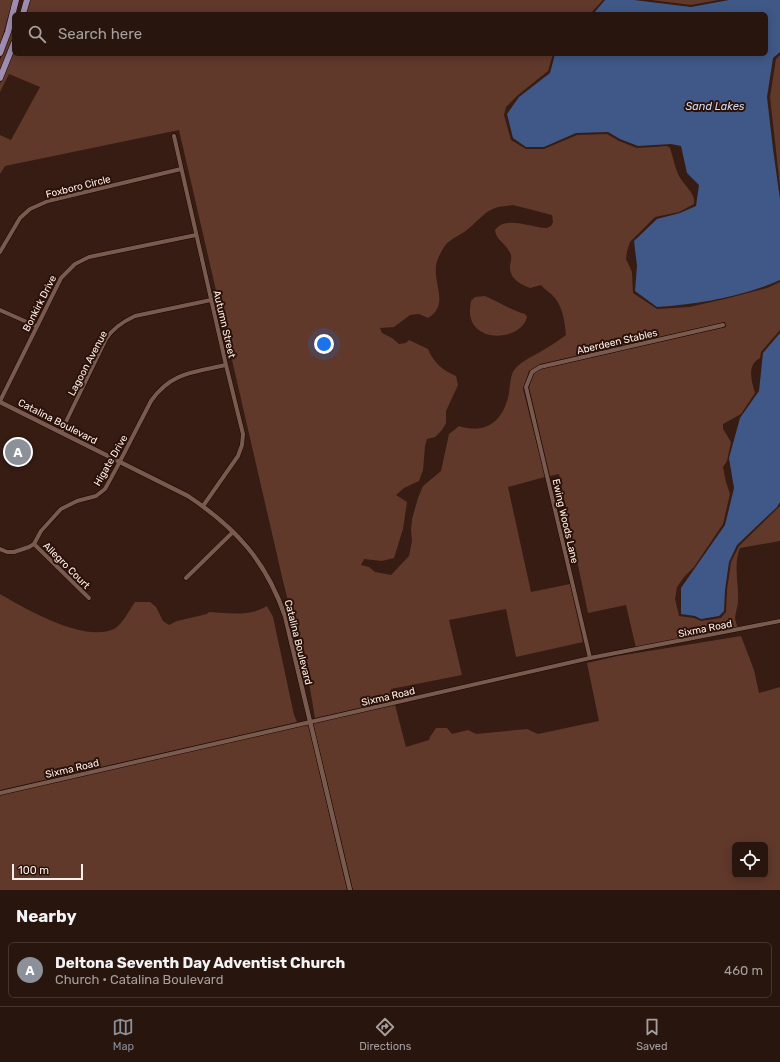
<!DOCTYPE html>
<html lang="en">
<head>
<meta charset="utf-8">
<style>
	body { margin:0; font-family:Rubik,sans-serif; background:#301e17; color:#f1f3f6 }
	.controls { position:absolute; right:12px; bottom:12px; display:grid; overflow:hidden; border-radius:6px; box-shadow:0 2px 10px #0003 }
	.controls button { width:36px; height:36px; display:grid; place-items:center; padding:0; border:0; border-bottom:1px solid #44342e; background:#28150e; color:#f1f3f6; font:20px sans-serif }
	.scale { position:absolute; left:12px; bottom:10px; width:71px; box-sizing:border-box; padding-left:4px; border:2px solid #feefea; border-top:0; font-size:11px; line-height:14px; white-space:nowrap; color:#feefea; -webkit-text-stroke:3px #2b1209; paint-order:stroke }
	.you { position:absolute; left:324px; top:344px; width:14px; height:14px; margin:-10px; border:3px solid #fff; border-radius:50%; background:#1a73e8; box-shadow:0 0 0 6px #1a73e833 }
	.badge { display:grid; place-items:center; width:26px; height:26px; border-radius:50%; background:#8c9099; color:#fff; font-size:13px; font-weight:700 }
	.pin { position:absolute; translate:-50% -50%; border:2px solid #fff; box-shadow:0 1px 4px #0006 }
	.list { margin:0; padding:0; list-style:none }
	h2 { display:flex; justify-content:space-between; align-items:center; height:52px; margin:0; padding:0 16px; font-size:17px }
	h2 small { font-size:13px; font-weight:400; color:#a59f9e }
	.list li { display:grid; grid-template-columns:26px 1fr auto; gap:12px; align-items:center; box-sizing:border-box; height:56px; margin:0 8px 8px; padding:0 8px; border:1px solid #44342e; border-radius:6px }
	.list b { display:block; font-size:15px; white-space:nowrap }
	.list p { margin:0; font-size:13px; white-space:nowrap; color:#a59f9e }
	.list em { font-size:13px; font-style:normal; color:#a59f9e }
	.icon { flex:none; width:22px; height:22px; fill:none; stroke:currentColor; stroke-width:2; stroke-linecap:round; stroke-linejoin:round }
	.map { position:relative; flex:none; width:780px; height:890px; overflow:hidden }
	.search { position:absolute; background:#28150e; box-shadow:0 2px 10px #0003; left:12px; right:12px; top:12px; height:44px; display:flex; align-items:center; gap:10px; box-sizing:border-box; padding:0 14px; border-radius:6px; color:#a59f9e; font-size:15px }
	.sheet { height:116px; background:#28150e }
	nav { display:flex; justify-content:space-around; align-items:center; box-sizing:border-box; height:56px; border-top:1px solid #44342e; background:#28150e; font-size:11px; color:#a59f9e }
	nav a { display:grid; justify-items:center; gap:2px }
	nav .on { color:#8c9099 }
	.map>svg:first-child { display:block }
	.green { fill:#60392b; fill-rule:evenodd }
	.water { fill:#405887 }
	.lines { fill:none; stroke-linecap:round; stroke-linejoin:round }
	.minor-casing { stroke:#1c0501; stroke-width:5 }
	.tertiary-casing { stroke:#1c0501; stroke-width:5.5 }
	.primary-casing { stroke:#1c0501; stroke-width:7 }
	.minor { stroke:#795a4f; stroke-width:4 }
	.tertiary { stroke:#795a4f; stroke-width:4.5 }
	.primary { stroke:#9e8daf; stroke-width:6 }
	.labels { text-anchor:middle; stroke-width:4; stroke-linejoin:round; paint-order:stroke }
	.street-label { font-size:10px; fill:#feefea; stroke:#2b1209 }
	.water-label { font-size:11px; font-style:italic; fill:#ccddfb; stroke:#2b1209 }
</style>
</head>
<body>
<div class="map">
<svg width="780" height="890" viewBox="0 0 780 890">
	<rect width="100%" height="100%" fill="#361c12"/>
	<g class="green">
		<path d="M0 0H13L0 45Z"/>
		<path d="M29 0H603L590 14H26Z"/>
		<path d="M651 0H718L691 5Z"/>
		<path d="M14 18V35L0 71V61Z"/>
		<path d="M14 51V54H553L548 71 518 95 506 107 504 115 511 140 526 149H544L577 135 607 134 619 141 637 148 667 146 670 148C673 157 675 168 679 176 684 186 696 193 694 204L679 212 655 217 630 242 627 251 626 259 632 272 633 293 657 309 689 307 729 298 767 288 780 282V330L761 352 760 358C746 365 752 382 755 393L741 414 723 424V429L731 442 727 461 723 467 726 482 730 494 723 524 694 567 684 577 677 587 675 599 679 616 694 618 701 621 721 618 726 612 727 590 731 562 739 546 780 506V541L740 548C733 565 739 583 738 601 738 607 735 613 735 619 736 623 738 628 739 631L636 648 626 605 588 613 559 474 550 476 529 387 534 373 541 369 726 327 725 322 540 364 529 371 523 389 545 477 508 487 531 592 570 584 583 642 516 657 506 609 449 620 462 675 391 689 394 700 315 718 309 683 283 581 179 130 5 166 0 174V135L11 140 40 87 9 74 0 92V84ZM513 205 552 215 553 222 551 226 547 228C531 228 506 215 495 230 496 240 505 243 509 251 514 258 509 263 510 269 511 280 522 285 530 288L541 285C545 290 551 293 555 298 563 308 565 323 566 335 559 340 552 345 545 349 536 355 518 362 513 372 510 378 510 387 509 393 504 420 487 435 459 426L449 434 441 471 423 486 418 498 412 519 411 530 412 541 409 556 391 575 375 572 369 567 361 565 364 559 382 561 394 558 403 529 407 502 396 495 404 488 419 481 423 470 425 446 427 439 435 437 442 430 446 423V411L458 385 456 376C442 370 434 363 428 349L409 340 406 343 399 344 392 338 382 333 380 328 394 327 410 315 419 314 428 318C449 305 434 286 436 267 436 261 441 252 444 247 450 238 460 236 468 229 477 222 484 212 495 208 500 206 507 206 513 205Z"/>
		<path d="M780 55V187L770 97 776 59Z"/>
		<path d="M485 296C499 302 511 310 525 314L527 317C521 340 478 343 471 319 469 313 470 307 471 301L475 297Z"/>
		<path d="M0 594C26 609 84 643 114 629 122 625 130 609 135 602H150L156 607 163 621 169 625 177 621 207 614 209 612C229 613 249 617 267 606L273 617 294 715 297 722 0 790Z"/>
		<path d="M741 636 754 670 759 693 780 687V890H353L313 723 395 705 406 747 429 740 430 737 436 728H447L452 734 468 730 476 734 527 729 538 734 599 721 587 663 618 656ZM735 845H765V875H735Z"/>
		<path d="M308 724 347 890H0V795Z"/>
	</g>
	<g class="water">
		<path d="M605 0H634L691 7 729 0H780V52L773 58 767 97 773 149 780 199V280C742 297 698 304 657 307L635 291 637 266 634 241 657 219 680 213 696 206 699 185 687 173 681 146 671 144 638 146 620 139 608 132 576 133 544 147H526L513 138 507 114 519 97 550 73 555 54H766V14H593Z"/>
		<path d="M780 333V502L777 507 737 545 729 562 725 590 724 611 719 616 701 619 695 616 681 614V588L725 525 734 488 729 458 740 418 759 391 763 353Z"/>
	</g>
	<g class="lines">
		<g class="minor-casing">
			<g id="minor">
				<path d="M174 136 226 365 243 434 242 445 238 456 203 506"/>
				<path d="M0 252 20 218 30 209 48 201 181 169"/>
				<path d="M0 310 36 326"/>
				<path d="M0 401 61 278 75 264 89 257 196 235"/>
				<path d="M61 432 106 339C113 328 122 322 135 316L211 300"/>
				<path d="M34 544 89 598"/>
				<path d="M0 549 7 552H14L29 547 34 544 41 531 61 509 77 501 96 496 105 489 117 467 151 401C171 372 195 372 226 365"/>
				<path d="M186 578 233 532"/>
				<path d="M590 658 526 387 532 372 540 367 723 325"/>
				<path d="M0 793 590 658 780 621"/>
			</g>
		</g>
		<g class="tertiary-casing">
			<path id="tertiary" d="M0 402 188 496C236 528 266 561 285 616L350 890"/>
		</g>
		<g class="primary-casing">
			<g id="primary">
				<path d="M23 14 27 0"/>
				<path d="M0 53 8 32 16 0"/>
				<path d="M0 78 14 43"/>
			</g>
		</g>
		<use href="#minor" class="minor"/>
		<use href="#tertiary" class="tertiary"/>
		<use href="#primary" class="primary"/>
	</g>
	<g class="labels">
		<g class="street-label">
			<text transform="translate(78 186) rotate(-14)" y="4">Foxboro Circle</text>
			<text transform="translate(39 303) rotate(-63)" y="4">Bonkirk Drive</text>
			<text transform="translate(225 324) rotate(77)" y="4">Autumn Street</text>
			<text transform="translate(617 341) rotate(-13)" y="4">Aberdeen Stables</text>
			<text transform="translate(87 363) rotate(-62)" y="4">Lagoon Avenue</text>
			<text transform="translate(58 421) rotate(27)" y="4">Catalina Boulevard</text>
			<text transform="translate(110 460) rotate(-60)" y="4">Higate Drive</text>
			<text transform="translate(566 521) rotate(77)" y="4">Ewing Woods Lane</text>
			<text transform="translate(67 565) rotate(45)" y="4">Allegro Court</text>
			<text transform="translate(705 628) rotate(-11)" y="4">Sixma Road</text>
			<text transform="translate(299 642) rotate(76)" y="4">Catalina Boulevard</text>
			<text transform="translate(388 696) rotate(-13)" y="4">Sixma Road</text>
			<text transform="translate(72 768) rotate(-13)" y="4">Sixma Road</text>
		</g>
		<g class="water-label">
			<text x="715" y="110">Sand Lakes</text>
		</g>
	</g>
</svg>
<div class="controls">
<button><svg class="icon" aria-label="locate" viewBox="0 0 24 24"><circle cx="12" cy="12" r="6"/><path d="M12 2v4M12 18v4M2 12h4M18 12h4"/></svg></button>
</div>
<div class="scale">100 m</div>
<div class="you"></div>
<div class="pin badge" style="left:18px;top:452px">A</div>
<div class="search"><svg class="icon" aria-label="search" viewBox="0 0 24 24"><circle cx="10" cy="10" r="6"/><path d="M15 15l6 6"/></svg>Search here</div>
</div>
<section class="sheet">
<h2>Nearby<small></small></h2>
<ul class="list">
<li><span class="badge">A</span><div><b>Deltona Seventh Day Adventist Church</b><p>Church · Catalina Boulevard</p></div><em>460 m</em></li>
</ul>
</section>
<nav>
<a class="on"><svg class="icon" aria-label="map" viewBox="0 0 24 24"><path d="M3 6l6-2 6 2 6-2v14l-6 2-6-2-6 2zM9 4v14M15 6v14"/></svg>Map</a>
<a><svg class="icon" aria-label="directions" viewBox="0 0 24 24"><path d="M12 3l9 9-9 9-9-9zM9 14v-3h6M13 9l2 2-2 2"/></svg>Directions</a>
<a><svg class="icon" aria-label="saved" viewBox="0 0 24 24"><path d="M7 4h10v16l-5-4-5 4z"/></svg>Saved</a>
</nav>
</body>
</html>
